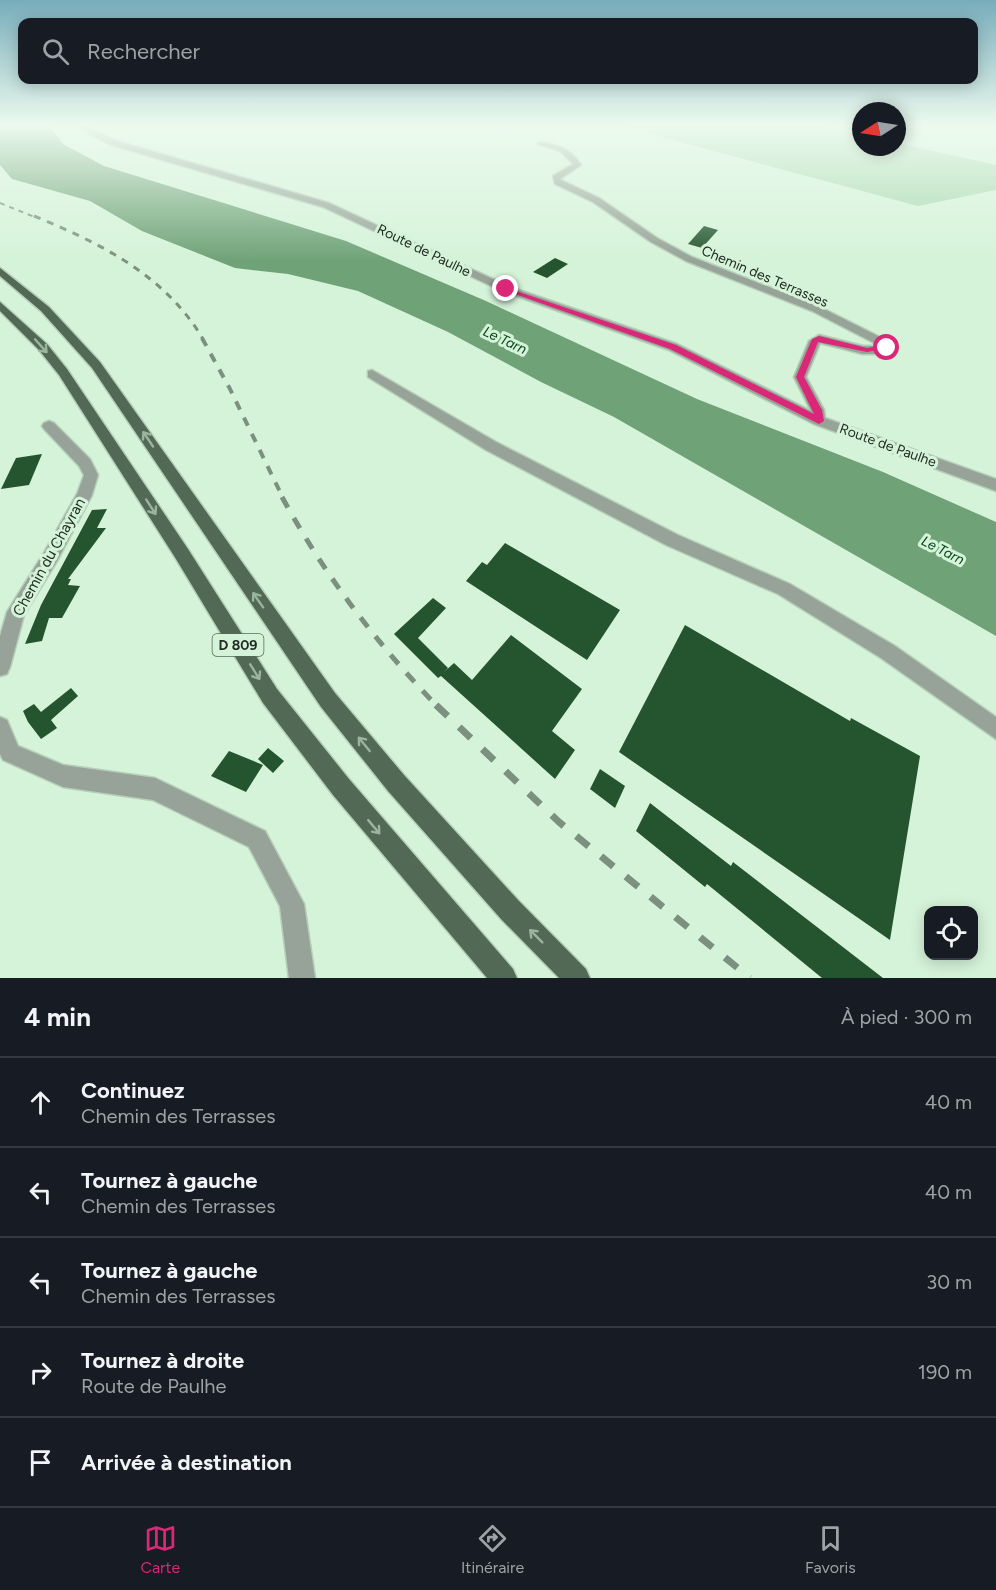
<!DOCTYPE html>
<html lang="fr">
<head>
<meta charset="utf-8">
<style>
	body { margin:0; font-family:Figtree,sans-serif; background:#20242c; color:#f1f3f6 }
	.controls { position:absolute; right:18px; bottom:18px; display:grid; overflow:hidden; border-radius:12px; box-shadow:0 3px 15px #0003 }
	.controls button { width:54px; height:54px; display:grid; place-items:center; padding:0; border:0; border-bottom:2px solid #363941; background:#171b24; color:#f1f3f6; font:30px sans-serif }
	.compass { position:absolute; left:852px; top:102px; width:54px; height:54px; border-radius:50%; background:#171b24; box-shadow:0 3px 15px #0003; rotate:258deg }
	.stop { position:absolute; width:18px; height:18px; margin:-14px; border:4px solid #db2777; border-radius:50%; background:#fff }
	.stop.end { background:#db2777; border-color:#fff; box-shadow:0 2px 6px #0008 }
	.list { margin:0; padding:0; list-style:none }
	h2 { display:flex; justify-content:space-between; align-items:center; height:78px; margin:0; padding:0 24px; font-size:26px }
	h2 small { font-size:20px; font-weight:400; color:#9ea1a6 }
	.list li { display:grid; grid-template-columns:39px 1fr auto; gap:18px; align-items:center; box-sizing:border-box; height:90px; padding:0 24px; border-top:2px solid #363941 }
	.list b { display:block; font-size:22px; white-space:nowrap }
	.list p { margin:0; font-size:20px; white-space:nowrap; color:#9ea1a6 }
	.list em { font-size:20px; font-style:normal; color:#9ea1a6 }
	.icon { flex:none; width:33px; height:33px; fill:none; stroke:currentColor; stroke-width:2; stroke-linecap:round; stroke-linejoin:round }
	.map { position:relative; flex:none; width:996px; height:978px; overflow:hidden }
	.search { position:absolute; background:#171b24; box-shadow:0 3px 15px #0003; left:18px; right:18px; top:18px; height:66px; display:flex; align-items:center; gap:15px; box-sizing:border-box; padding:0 21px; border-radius:12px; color:#9ea1a6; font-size:22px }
	.sheet { height:528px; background:#171b24 }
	nav { display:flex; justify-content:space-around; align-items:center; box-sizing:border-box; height:84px; border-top:2px solid #363941; background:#171b24; font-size:16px; color:#9ea1a6 }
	nav a { display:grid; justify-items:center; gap:3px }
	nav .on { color:#db2777 }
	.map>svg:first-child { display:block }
	.green { fill:#a8d8af }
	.water { fill:#6fa277 }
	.building { fill:#24552e }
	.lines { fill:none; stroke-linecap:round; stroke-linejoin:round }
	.minor-casing { stroke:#b5cfb8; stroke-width:3 }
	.major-casing { stroke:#b5cfb8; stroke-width:3 }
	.minor { fill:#97a398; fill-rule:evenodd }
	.major { fill:#526955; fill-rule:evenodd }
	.rail-far4 { stroke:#7b907e; stroke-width:2; stroke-dasharray:5 5; stroke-linecap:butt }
	.rail-far3 { stroke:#7b907e; stroke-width:3; stroke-dasharray:7 7; stroke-linecap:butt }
	.rail-far2 { stroke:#7b907e; stroke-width:4; stroke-dasharray:9 9; stroke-linecap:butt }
	.rail-far1 { stroke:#7b907e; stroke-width:5; stroke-dasharray:12 12; stroke-linecap:butt }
	.rail { stroke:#7b907e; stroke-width:7; stroke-dasharray:16 16; stroke-linecap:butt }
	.oneway { stroke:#9ab59e }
	.route { fill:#db2777 }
	.labels { text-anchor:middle; stroke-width:6; stroke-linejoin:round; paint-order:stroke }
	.far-street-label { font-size:14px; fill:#212d23; stroke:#d5f3d9 }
	.far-water-label { font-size:14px; font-style:italic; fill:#023f16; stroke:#d5f3d9 }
	.shield { fill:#d5f3d9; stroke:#57685a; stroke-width:1.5 }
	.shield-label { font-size:14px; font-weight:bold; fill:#212d23 }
	.street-label { font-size:15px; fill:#212d23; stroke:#d5f3d9 }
</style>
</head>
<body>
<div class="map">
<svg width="996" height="978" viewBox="0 0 996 978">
	<rect width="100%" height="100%" fill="#d5f3d9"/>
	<path class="green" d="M614 124H815L861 135V147H897V143L996 165V190L918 206Z"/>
	<path class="water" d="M0 124H48L63 144 104 166 346 241 486 301 697 399 883 472 996 522V636L614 417 541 382 448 332 358 291 288 274 235 268 142 231 90 201 12 179 0 165Z"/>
	<g class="building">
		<path d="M704 226 718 230 702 248 688 244Z"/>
		<path d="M555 258 568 264 547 278 533 272Z"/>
		<path d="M42 454 29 485 1 489 16 458Z"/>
		<path d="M107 509 97 528H106L68 579H71L68 585 80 586 62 618H49L42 641 25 644 41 605 92 510Z"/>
		<path d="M505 543 620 610 587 660 466 581 482 562 487 565Z"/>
		<path d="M433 598 446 608 418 638 448 668 443 673 454 663 472 680 511 635 582 689 552 731 575 750 555 779 441 676 438 678 394 634Z"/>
		<path d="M685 625 850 721 851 718 920 756 890 940 619 752Z"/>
		<path d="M71 688 78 696 51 720 57 728 41 739 28 722 23 711 34 704 41 712Z"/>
		<path d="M268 748 284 761 273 773 258 759Z"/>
		<path d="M229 751 263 765 246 792 211 776Z"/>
		<path d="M600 769 625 786 615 808 590 789Z"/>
		<path d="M650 803 731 866 733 862 883 978H822L707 884 705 887 636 831Z"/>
	</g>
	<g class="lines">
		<g class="minor-casing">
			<g id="minor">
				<path d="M78 124C86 124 106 137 117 141L329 203 510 287 677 344 811 411 794 377 809 341 819 335 863 346H880L812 311 686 261 651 242 593 202 555 184 553 176 573 164 560 151 537 144 541 142C559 145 571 149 581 165L560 179 561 180 599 198 657 238 692 257 820 307 888 341 893 348 891 351 880 354H863L820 343 806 377 824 410 825 418 996 479V491L814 424 669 350 502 291 323 207 111 145 92 136Z"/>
				<path d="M372 370 496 442 678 535 790 584 895 646 996 717V739L881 658 778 594 666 545 486 450 368 377V371Z"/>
				<path d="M49 421 54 423 90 459 98 475 92 495 57 561 24 615 10 667 7 674 0 676V636L7 612 45 551 77 494 84 475 79 466 44 429 42 426 44 423Z"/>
				<path d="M0 717 7 720 18 746 63 765 155 778 265 831 304 904 315 978H289L280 906 249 847 153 800 63 787 3 760 0 754Z"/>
			</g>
		</g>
		<g class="major-casing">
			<g id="major">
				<path d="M0 268 49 307 100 362 335 693 404 775 519 901 586 969 590 978H559L501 919 388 791 321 707 92 368 41 311 0 276Z"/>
				<path d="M0 302 47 344 67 369 188 549 277 689 349 779 513 969 517 978H487L333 795 263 703 176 559 59 375 39 350 0 311Z"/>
			</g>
		</g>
		<use href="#minor" class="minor"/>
		<use href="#major" class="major"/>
		<path class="rail-far4" d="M0 203 37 218"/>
		<path class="rail-far3" d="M34 216C100 243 165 275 203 339"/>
		<path class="rail-far2" d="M202 338 230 389 283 498"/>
		<path class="rail-far1" d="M282 497C324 574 376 643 437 706"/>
		<path class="rail" d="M436 705 559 822 750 978"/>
	</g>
	<defs><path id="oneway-shaft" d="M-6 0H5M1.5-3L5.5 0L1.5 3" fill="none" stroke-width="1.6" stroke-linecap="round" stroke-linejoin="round" transform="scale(1.5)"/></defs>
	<g class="oneway">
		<use href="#oneway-shaft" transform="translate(41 346) rotate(48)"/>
		<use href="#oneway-shaft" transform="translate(148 439) rotate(-124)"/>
		<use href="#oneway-shaft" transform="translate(151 507) rotate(57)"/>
		<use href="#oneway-shaft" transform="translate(258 600) rotate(-125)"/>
		<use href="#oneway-shaft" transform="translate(255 672) rotate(58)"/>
		<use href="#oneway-shaft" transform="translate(364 744) rotate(-129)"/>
		<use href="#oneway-shaft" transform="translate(374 827) rotate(50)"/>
		<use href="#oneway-shaft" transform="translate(536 936) rotate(-135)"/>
	</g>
	<linearGradient id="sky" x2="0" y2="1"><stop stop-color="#77adbb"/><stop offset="0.48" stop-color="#ecfaee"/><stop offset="1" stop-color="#ecfaee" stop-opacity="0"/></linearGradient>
	<rect width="996" height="261" fill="url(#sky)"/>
	<path class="route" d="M504 287 676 345 814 414 796 377 812 339 819 336 867 348 887 345 891 348 867 352 818 342 804 377 822 410 824 421 819 424 670 349 504 290Z"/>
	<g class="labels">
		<g class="far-street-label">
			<text transform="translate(424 250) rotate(26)" y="5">Route de Paulhe</text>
			<text transform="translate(765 276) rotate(23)" y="5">Chemin des Terrasses</text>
			<text transform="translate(888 445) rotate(20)" y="5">Route de Paulhe</text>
		</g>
		<g class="far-water-label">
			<text transform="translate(505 340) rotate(25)" y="5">Le Tarn</text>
			<text transform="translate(943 550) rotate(27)" y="5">Le Tarn</text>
		</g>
		<rect class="shield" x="212.5" y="634" width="51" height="22" rx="4.5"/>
		<g class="shield-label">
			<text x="238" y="650">D 809</text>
		</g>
		<g class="street-label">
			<text transform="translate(49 557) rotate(-61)" y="5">Chemin du Chayran</text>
		</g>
	</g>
</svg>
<div class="controls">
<button><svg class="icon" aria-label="locate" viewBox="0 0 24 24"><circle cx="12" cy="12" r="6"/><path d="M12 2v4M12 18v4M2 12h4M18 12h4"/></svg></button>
</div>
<svg class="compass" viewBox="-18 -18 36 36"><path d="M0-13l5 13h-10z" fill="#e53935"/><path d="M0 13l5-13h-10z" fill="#9ea1a6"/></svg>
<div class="stop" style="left:887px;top:348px"></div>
<div class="stop end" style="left:506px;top:289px"></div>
<div class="search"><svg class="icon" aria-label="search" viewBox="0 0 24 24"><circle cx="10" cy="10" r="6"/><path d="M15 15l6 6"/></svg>Rechercher</div>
</div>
<section class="sheet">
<h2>4 min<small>À pied · 300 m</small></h2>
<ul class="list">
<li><svg class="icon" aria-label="ahead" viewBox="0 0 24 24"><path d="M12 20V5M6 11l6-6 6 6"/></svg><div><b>Continuez</b><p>Chemin des Terrasses</p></div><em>40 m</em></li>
<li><svg class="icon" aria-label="left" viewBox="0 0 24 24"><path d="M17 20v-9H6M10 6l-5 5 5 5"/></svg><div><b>Tournez à gauche</b><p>Chemin des Terrasses</p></div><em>40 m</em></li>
<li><svg class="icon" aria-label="left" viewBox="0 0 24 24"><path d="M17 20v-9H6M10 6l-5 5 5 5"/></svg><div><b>Tournez à gauche</b><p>Chemin des Terrasses</p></div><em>30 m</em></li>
<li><svg class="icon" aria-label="right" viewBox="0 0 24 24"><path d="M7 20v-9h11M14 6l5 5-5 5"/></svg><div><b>Tournez à droite</b><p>Route de Paulhe</p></div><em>190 m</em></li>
<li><svg class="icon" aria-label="arrive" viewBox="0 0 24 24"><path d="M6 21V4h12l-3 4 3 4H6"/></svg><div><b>Arrivée à destination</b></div></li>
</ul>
</section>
<nav>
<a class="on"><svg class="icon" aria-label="map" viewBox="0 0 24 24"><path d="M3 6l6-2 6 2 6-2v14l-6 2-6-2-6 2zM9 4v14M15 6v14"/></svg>Carte</a>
<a><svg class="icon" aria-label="directions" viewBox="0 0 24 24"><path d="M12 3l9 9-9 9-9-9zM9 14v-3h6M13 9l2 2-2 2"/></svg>Itinéraire</a>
<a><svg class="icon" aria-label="saved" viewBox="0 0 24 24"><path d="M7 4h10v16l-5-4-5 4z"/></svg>Favoris</a>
</nav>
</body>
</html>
